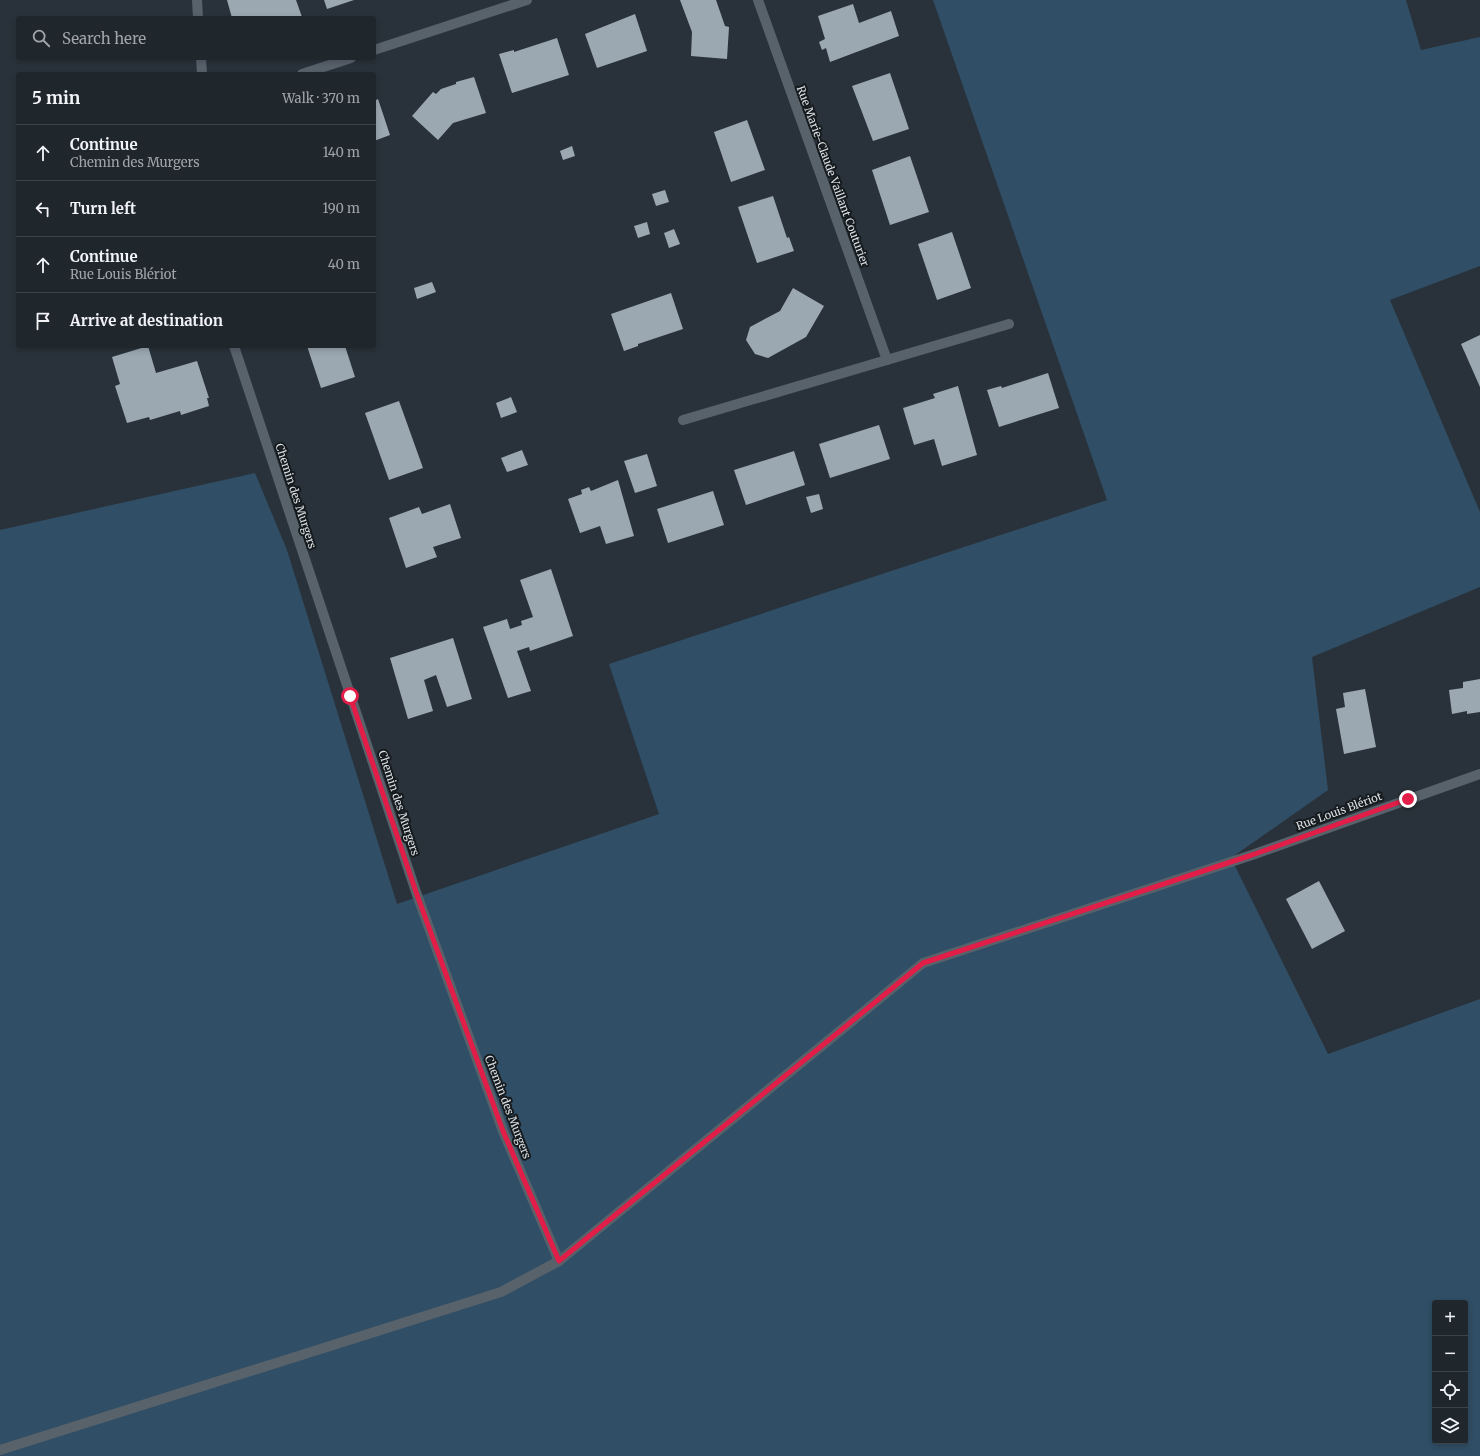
<!DOCTYPE html>
<html lang="en">
<head>
<meta charset="utf-8">
<style>
	body { margin:0; font-family:Merriweather,serif; background:#2c3238; color:#f1f3f6 }
	.controls { position:absolute; right:12px; bottom:12px; display:grid; overflow:hidden; border-radius:4px; box-shadow:0 2px 6px #0003 }
	.controls button { width:36px; height:36px; display:grid; place-items:center; padding:0; border:0; border-bottom:1px solid #3c4348; background:#1f262c; color:#f1f3f6; font:20px sans-serif }
	.stop { position:absolute; width:12px; height:12px; margin:-9px; border:3px solid #e11d48; border-radius:50%; background:#fff }
	.stop.end { background:#e11d48; border-color:#fff; box-shadow:0 1px 4px #0008 }
	.list { margin:0; padding:0; list-style:none }
	h2 { display:flex; justify-content:space-between; align-items:center; height:52px; margin:0; padding:0 16px; font-size:17px }
	h2 small { font-size:13px; font-weight:400; color:#a1a5a9 }
	.list li { display:grid; grid-template-columns:26px 1fr auto; gap:12px; align-items:center; box-sizing:border-box; height:56px; padding:0 16px; border-top:1px solid #3c4348 }
	.list b { display:block; font-size:15px; white-space:nowrap }
	.list p { margin:0; font-size:13px; white-space:nowrap; color:#a1a5a9 }
	.list em { font-size:13px; font-style:normal; color:#a1a5a9 }
	.icon { flex:none; width:22px; height:22px; fill:none; stroke:currentColor; stroke-width:2; stroke-linecap:round; stroke-linejoin:round }
	.map { position:relative; flex:none; width:1480px; height:1456px; overflow:hidden }
	.search { position:absolute; background:#1f262c; box-shadow:0 2px 6px #0003; left:16px; top:16px; width:360px; height:44px; display:flex; align-items:center; gap:10px; box-sizing:border-box; padding:0 14px; border-radius:4px; color:#a1a5a9; font-size:15px }
	.panel { position:absolute; background:#1f262c; box-shadow:0 2px 6px #0003; left:16px; top:72px; width:360px; height:276px; border-radius:4px }
	.map>svg:first-child { display:block }
	.green { fill:#304e65; fill-rule:evenodd }
	.building { fill:#9ca8b1 }
	.lines { fill:none; stroke-linecap:round; stroke-linejoin:round }
	.minor { stroke:#58626b; stroke-width:10 }
	.route { stroke:#e11d48; stroke-width:5 }
	.labels { text-anchor:middle; stroke-width:4; stroke-linejoin:round; paint-order:stroke }
	.street-label { font-size:11px; fill:#dae0e5; stroke:#151a1d }
</style>
</head>
<body>
<div class="map">
<svg width="1480" height="1456" viewBox="0 0 1480 1456">
	<rect width="100%" height="100%" fill="#29323a"/>
	<path class="green" d="M933 0H1406L1421 50 1480 37V266L1390 300 1480 512V587L1312 657 1328 790 1231 858 1328 1054 1480 999V1456H0V530L255 473 287 550 397 904 659 814 609 664 1107 500ZM1435 1303H1465V1441H1435Z"/>
	<g class="building">
		<path d="M227 0H296L302 17 232 18Z"/>
		<path d="M324 0H354L327 9Z"/>
		<path d="M680 0H716L725 26 729 27 727 59 691 56 692 32Z"/>
		<path d="M853 4 859 23 891 11 899 36 830 62 826 48 822 50 819 42 825 39 818 16Z"/>
		<path d="M635 14 647 51 597 68 585 34Z"/>
		<path d="M557 38 569 75 512 93 499 54 514 50V52Z"/>
		<path d="M890 73 909 129 873 141 852 86Z"/>
		<path d="M474 77 486 113 453 123 438 140 412 116 433 92 436 94 441 89 456 84V82Z"/>
		<path d="M378 99 390 135 374 141V101Z"/>
		<path d="M747 120 765 170 731 182 714 132Z"/>
		<path d="M572 146 575 156 563 160 560 151Z"/>
		<path d="M910 156 929 212 890 225 872 170Z"/>
		<path d="M665 190 669 202 656 206 652 194Z"/>
		<path d="M773 196 787 238 789 237 794 251 757 263 738 207Z"/>
		<path d="M647 222 650 234 638 238 634 226Z"/>
		<path d="M674 229 680 244 669 248 664 233Z"/>
		<path d="M952 232 971 288 937 300 918 244Z"/>
		<path d="M432 282 436 292 417 299 414 288Z"/>
		<path d="M793 288 824 306 806 337 768 358 755 354 746 340 750 327 780 311Z"/>
		<path d="M671 293 683 329 638 344V346L624 351 611 314Z"/>
		<path d="M1480 335V387L1461 344Z"/>
		<path d="M148 346 156 373 197 361 209 398H207L209 406 181 415 180 411 150 420 149 417 127 423 115 386 120 384 112 357Z"/>
		<path d="M307 346H345L355 377 321 388Z"/>
		<path d="M1048 373 1059 408 999 427 987 390 1001 386 1002 388Z"/>
		<path d="M958 386 977 455 942 466 934 439 914 445 903 408 935 398 933 394Z"/>
		<path d="M511 397 517 412 501 418 496 403Z"/>
		<path d="M399 401 423 468 389 480 365 413Z"/>
		<path d="M879 425 890 459 830 478 819 444Z"/>
		<path d="M522 450 528 465 507 472 501 458Z"/>
		<path d="M794 451 805 485 746 505 734 470Z"/>
		<path d="M647 454 657 486 635 493 624 461Z"/>
		<path d="M618 480 634 536 606 544 600 526 580 533 568 499 582 494 581 490 589 487 591 491Z"/>
		<path d="M713 491 724 525 668 543 657 509Z"/>
		<path d="M819 494 823 509 811 513 806 497Z"/>
		<path d="M450 504 461 538 433 547 437 557 406 568 389 518 419 507 422 514Z"/>
		<path d="M551 569 573 636 530 651 529 647 517 651 531 691 508 698 483 627 507 619 510 629 522 625 521 621 533 617 520 580Z"/>
		<path d="M453 638 472 699 447 707 436 675 424 680 433 711 408 719 390 658Z"/>
		<path d="M1480 679V712L1467 714V711L1452 714 1449 690 1463 688V682Z"/>
		<path d="M1365 689 1376 747 1344 754 1336 709 1345 707 1343 693Z"/>
		<path d="M1319 881 1345 931 1312 949 1286 899Z"/>
	</g>
	<g class="lines">
		<g class="minor">
			<path d="M197 0 198 18"/>
			<path d="M758 0 887 360"/>
			<path d="M374 50 527 0"/>
			<path d="M201 58 202 74"/>
			<path d="M302 74 351 58"/>
			<path d="M234 346 416 892 503 1131 559 1261"/>
			<path d="M683 420 1009 324"/>
			<path d="M0 1450 501 1292 559 1261 923 963 1252 855 1480 774"/>
		</g>
	</g>
	<g class="lines">
		<path class="route" d="M350 696 416 892 503 1131 559 1261 923 963 1252 855 1408 799"/>
	</g>
	<g class="labels">
		<g class="street-label">
			<text transform="translate(833 176) rotate(70)" y="4">Rue Marie-Claude Vaillant Couturier</text>
			<text transform="translate(296 496) rotate(72)" y="4">Chemin des Murgers</text>
			<text transform="translate(399 803) rotate(72)" y="4">Chemin des Murgers</text>
			<text transform="translate(1339 811) rotate(-20)" y="4">Rue Louis Blériot</text>
			<text transform="translate(508 1107) rotate(69)" y="4">Chemin des Murgers</text>
		</g>
	</g>
</svg>
<div class="controls">
<button>+</button>
<button>−</button>
<button><svg class="icon" aria-label="locate" viewBox="0 0 24 24"><circle cx="12" cy="12" r="6"/><path d="M12 2v4M12 18v4M2 12h4M18 12h4"/></svg></button>
<button><svg class="icon" aria-label="layers" viewBox="0 0 24 24"><path d="M12 4l9 5-9 5-9-5zM3 14l9 5 9-5"/></svg></button>
</div>
<div class="stop" style="left:350px;top:696px"></div>
<div class="stop end" style="left:1408px;top:799px"></div>
<div class="search"><svg class="icon" aria-label="search" viewBox="0 0 24 24"><circle cx="10" cy="10" r="6"/><path d="M15 15l6 6"/></svg>Search here</div>
<section class="panel">
<h2>5 min<small>Walk · 370 m</small></h2>
<ul class="list">
<li><svg class="icon" aria-label="ahead" viewBox="0 0 24 24"><path d="M12 20V5M6 11l6-6 6 6"/></svg><div><b>Continue</b><p>Chemin des Murgers</p></div><em>140 m</em></li>
<li><svg class="icon" aria-label="left" viewBox="0 0 24 24"><path d="M17 20v-9H6M10 6l-5 5 5 5"/></svg><div><b>Turn left</b></div><em>190 m</em></li>
<li><svg class="icon" aria-label="ahead" viewBox="0 0 24 24"><path d="M12 20V5M6 11l6-6 6 6"/></svg><div><b>Continue</b><p>Rue Louis Blériot</p></div><em>40 m</em></li>
<li><svg class="icon" aria-label="arrive" viewBox="0 0 24 24"><path d="M6 21V4h12l-3 4 3 4H6"/></svg><div><b>Arrive at destination</b></div></li>
</ul>
</section>
</div>
</body>
</html>
